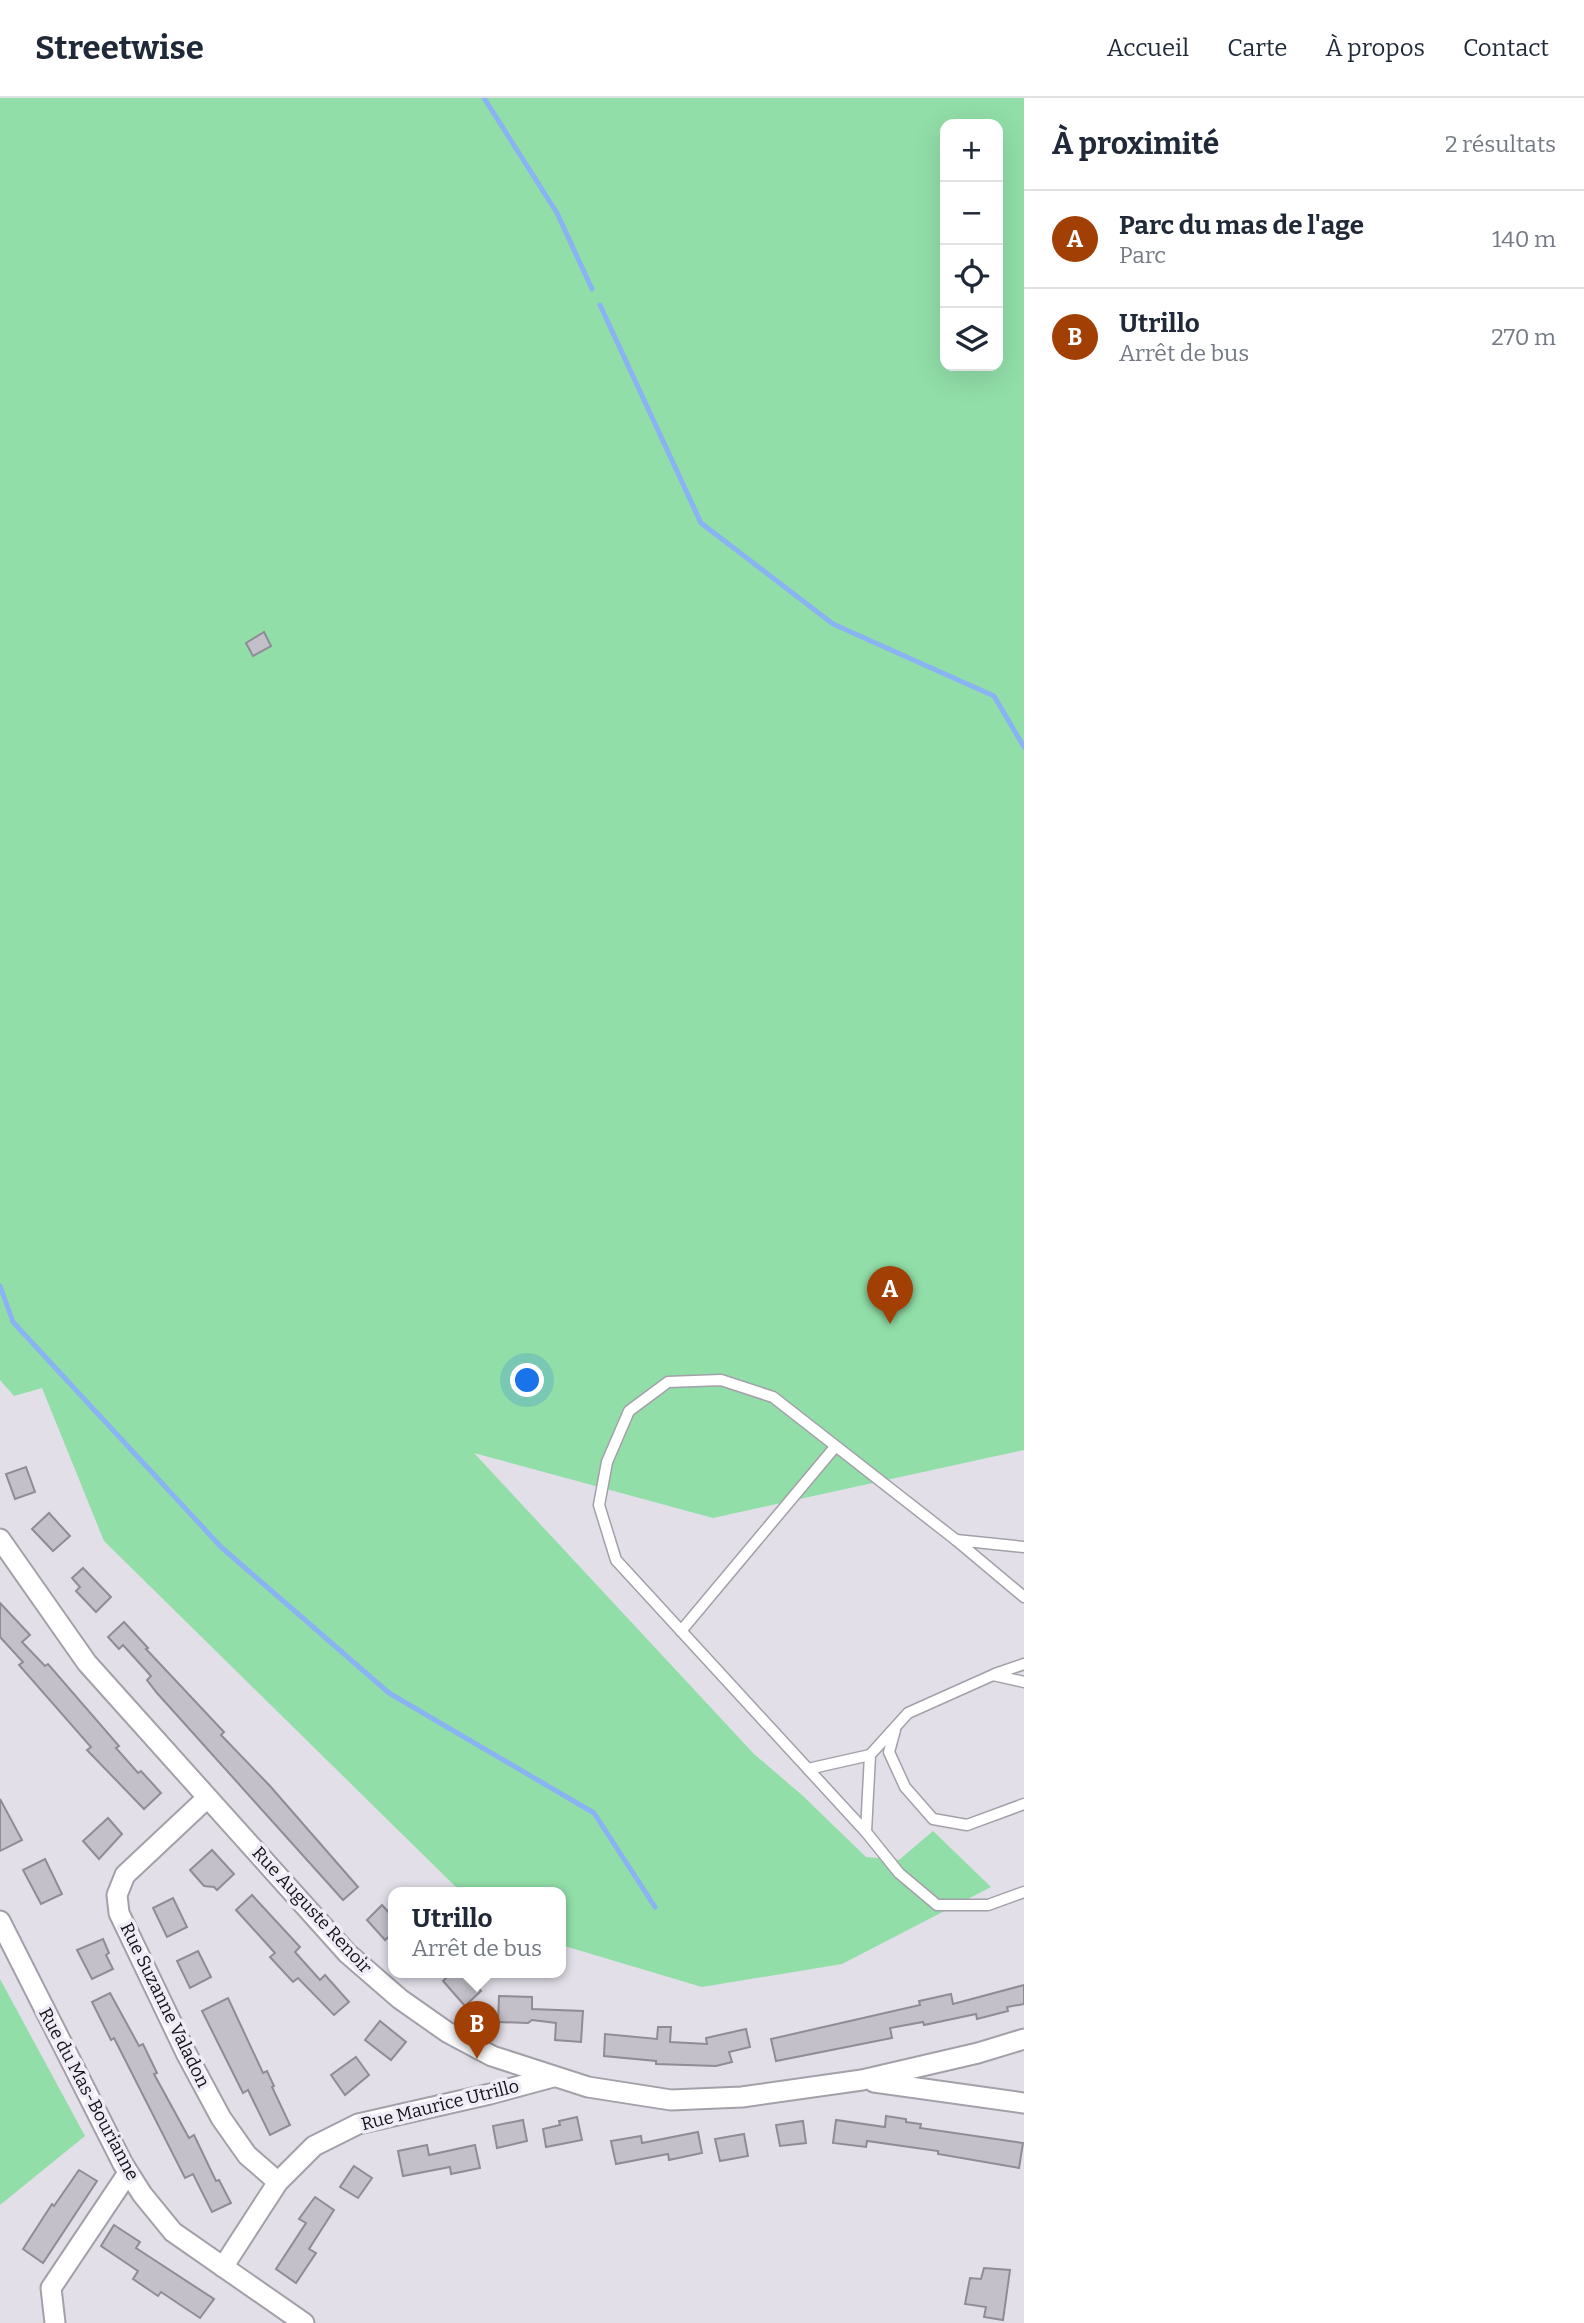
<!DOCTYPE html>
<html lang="fr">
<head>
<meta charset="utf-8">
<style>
	body { margin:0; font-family:Bitter,serif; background:#f6f6f7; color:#1f2937 }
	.controls { position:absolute; right:21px; top:21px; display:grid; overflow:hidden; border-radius:14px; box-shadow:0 7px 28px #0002 }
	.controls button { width:63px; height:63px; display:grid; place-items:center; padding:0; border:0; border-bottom:2px solid #e0e1e3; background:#fff; color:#1f2937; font:35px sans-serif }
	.you { position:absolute; left:528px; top:1283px; width:24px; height:24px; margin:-18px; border:5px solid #fff; border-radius:50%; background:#1a73e8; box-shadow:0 0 0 10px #1a73e833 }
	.badge { display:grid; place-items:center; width:46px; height:46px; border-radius:50%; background:#a23f05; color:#fff; font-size:23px; font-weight:700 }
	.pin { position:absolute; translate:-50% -58px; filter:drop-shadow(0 2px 4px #0008) }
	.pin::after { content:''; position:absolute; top:37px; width:24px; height:21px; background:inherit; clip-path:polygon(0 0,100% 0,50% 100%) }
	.popup { position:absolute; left:388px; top:1789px; width:178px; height:91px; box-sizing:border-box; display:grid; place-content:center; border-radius:14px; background:#fff; filter:drop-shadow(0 2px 5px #0005); font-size:23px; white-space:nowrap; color:#747a83 }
	.popup b { font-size:26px; color:#1f2937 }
	.popup::after { content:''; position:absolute; left:50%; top:100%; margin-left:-14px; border:14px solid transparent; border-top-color:#fff }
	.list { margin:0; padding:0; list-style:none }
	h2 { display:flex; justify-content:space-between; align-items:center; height:91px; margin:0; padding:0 28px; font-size:30px }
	h2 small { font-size:23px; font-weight:400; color:#747a83 }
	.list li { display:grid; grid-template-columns:46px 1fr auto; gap:21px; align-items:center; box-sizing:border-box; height:98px; padding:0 28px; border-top:2px solid #e0e1e3 }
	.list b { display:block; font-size:26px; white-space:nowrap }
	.list p { margin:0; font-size:23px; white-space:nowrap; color:#747a83 }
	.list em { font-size:23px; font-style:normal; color:#747a83 }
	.icon { flex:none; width:38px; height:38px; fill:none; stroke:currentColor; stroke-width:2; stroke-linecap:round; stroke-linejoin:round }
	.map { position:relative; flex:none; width:1024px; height:2225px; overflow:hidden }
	header { display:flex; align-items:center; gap:42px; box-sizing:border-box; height:98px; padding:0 35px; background:#fff; border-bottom:2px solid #e0e1e3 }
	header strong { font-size:33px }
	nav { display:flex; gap:38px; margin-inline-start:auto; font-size:24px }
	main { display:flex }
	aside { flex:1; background:#fff }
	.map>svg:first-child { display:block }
	.green { fill:#91dea8; fill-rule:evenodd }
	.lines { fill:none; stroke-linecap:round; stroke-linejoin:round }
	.stream { stroke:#8ab3f3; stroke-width:5 }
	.building { fill:#c3c0ca; stroke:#8e8c95; stroke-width:2 }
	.service-casing { stroke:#a3a0a9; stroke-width:13 }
	.minor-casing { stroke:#a3a0a9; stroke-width:23 }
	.service { stroke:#fff; stroke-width:10 }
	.minor { stroke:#fff; stroke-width:19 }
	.labels { text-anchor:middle; stroke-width:7; stroke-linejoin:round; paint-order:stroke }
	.street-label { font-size:18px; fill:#131215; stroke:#efecf7 }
</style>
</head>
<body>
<header>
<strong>Streetwise</strong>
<nav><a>Accueil</a><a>Carte</a><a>À propos</a><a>Contact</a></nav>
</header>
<main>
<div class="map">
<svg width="1024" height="2225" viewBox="0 0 1024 2225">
	<rect width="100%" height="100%" fill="#e2dfe9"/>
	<g class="green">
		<path d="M0 0H1024V1352L713 1420 474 1355 754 1656 803 1698 866 1759 899 1762 933 1733 991 1789 842 1866 702 1889 561 1847V1795H462L104 1443 42 1290 14 1298 0 1282ZM945 26H998V268H945Z"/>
		<path d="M0 1881 85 2038 0 2107Z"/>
	</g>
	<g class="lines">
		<g class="stream">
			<path d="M484 0 557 115 592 191"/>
			<path d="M600 207 701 425 833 526 994 598 1024 649"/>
			<path d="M0 1188 13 1224 221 1449 389 1595 594 1715 655 1809"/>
		</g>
	</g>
	<g class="building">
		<path d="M264 534 271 548 253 558 246 545Z"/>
		<path d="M26 1369 35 1394 15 1401 6 1376Z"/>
		<path d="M49 1415 70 1438 53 1453 32 1431Z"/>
		<path d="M83 1470 111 1499 96 1514 76 1493 80 1489 72 1480Z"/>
		<path d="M0 1505 30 1537 22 1544 45 1568 48 1566 119 1648 116 1650 138 1675 141 1673 161 1695 144 1711 87 1652 91 1649 19 1567 23 1564 0 1539Z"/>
		<path d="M124 1524 148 1550 146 1551 224 1634 221 1637 270 1688 358 1789 343 1802 157 1595 147 1582 151 1578 123 1547 119 1551 108 1539Z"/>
		<path d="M0 1701 22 1742 0 1753Z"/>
		<path d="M108 1720 122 1736 99 1761 83 1743Z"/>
		<path d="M212 1752 234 1776 217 1792 214 1789 204 1788 190 1772Z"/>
		<path d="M45 1761 62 1796 41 1806 23 1772Z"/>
		<path d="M252 1797 300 1849 295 1854 320 1882 325 1877 349 1904 334 1917 298 1880 293 1884 270 1859 275 1855 236 1812Z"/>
		<path d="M173 1800 187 1829 167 1839 153 1810Z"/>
		<path d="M382 1807 393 1819V1835L385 1842 367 1822Z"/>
		<path d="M103 1841 109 1855 106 1857 113 1871 92 1881 77 1852Z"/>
		<path d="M198 1853 211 1879 190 1890 177 1863Z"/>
		<path d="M451 1875H465L481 1893 465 1908 443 1883Z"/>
		<path d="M1024 1887V1906L1007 1909 1008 1913 977 1921 976 1916 924 1927 923 1924 890 1930 892 1940 776 1963 771 1941 920 1907 919 1903 951 1896 953 1906Z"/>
		<path d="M110 1895 139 1948 143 1946 157 1975 154 1976 189 2040 194 2037 216 2083 219 2082 231 2105 212 2114 193 2076 185 2080 114 1940 111 1942 92 1904Z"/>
		<path d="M499 1898 532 1899V1911L583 1913 581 1944 555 1942 556 1925 532 1922 528 1925 498 1924Z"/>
		<path d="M228 1900 263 1975 267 1973 274 1988 272 1989 290 2027 270 2037 248 1992 243 1995 202 1913Z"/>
		<path d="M380 1923 406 1944 391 1962 365 1942Z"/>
		<path d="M658 1929H671L670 1944 707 1946 706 1940 746 1931 750 1949 729 1954 732 1964 716 1968 656 1966V1963L604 1958 605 1936 657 1941Z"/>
		<path d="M356 1959 369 1977 345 1997 331 1977Z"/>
		<path d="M886 2018 906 2021V2024L921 2026 920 2030 1023 2045 1019 2070 938 2056V2053L867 2043 866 2049 833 2045 836 2022 885 2029Z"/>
		<path d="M577 2019 582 2042 546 2049 543 2031 560 2027 559 2023Z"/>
		<path d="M523 2022 527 2043 497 2050 493 2028Z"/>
		<path d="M803 2023 806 2045 780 2048 776 2027Z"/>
		<path d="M698 2034 702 2055 669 2062 668 2056 616 2066 611 2043 641 2038 642 2045Z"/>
		<path d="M744 2036 748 2058 720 2063 715 2041Z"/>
		<path d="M427 2047 429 2057 475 2047 480 2070 451 2076 450 2069 403 2078 398 2053Z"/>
		<path d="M354 2068 372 2080 358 2100 340 2089Z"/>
		<path d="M79 2072 97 2083 43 2165 23 2151 52 2106 54 2108Z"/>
		<path d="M315 2099 334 2112 309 2151 316 2155 296 2185 276 2171 306 2125 299 2121Z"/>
		<path d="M114 2127 140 2144 136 2150 214 2201 200 2220 161 2194 158 2198 133 2181 138 2173 101 2148Z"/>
		<path d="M984 2170 1010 2172 1003 2222 984 2219 986 2209 965 2206 970 2180 981 2181Z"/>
	</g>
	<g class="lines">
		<g class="service-casing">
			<g id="service">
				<path d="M1024 1449 956 1442 1024 1499"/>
				<path d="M681 1533 835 1349"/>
				<path d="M995 1576 1024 1566"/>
				<path d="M1024 1584 993 1577 908 1615 870 1657 866 1734 899 1775 937 1807H988L1024 1794"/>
				<path d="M895 1632 889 1654 905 1689 933 1721 967 1727 1024 1706"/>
				<path d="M808 1671 870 1657"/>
				<path d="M866 1734 616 1462 599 1407 607 1364 629 1313 668 1284 721 1282 773 1299 956 1442"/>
			</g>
		</g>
		<g class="minor-casing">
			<g id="minor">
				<path d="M0 1441 87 1565 347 1855 400 1901 447 1934 492 1958 588 1989 671 2002 742 1999 862 1982 978 1955 1024 1941"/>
				<path d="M207 1700 125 1777 117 1797 119 1815 186 1955 221 2020 247 2057 278 2084"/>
				<path d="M0 1823 123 2066 142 2096 173 2134 304 2225"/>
				<path d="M874 1984 1024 2005"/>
				<path d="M223 2169 278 2084 314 2048 358 2026 490 1996 553 1979"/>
				<path d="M55 2225 51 2190 128 2075"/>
			</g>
		</g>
		<use href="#service" class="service"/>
		<use href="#minor" class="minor"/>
	</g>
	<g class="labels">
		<g class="street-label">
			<text transform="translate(312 1812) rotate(47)" y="6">Rue Auguste Renoir</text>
			<text transform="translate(165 1907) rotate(64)" y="6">Rue Suzanne Valadon</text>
			<text transform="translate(89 1996) rotate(62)" y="6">Rue du Mas-Bourianne</text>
			<text transform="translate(440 2007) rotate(-14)" y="6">Rue Maurice Utrillo</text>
		</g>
	</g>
</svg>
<div class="controls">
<button>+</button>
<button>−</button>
<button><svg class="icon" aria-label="locate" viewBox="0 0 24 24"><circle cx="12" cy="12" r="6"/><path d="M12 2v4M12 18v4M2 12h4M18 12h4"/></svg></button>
<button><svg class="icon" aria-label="layers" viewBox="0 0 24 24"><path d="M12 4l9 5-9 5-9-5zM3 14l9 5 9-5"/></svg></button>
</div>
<div class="you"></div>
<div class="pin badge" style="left:890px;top:1226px">A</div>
<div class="pin badge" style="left:477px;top:1961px">B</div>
<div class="popup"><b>Utrillo</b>Arrêt de bus</div>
</div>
<aside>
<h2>À proximité<small>2 résultats</small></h2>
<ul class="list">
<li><span class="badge">A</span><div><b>Parc du mas de l'age</b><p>Parc</p></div><em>140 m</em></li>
<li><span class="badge">B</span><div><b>Utrillo</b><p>Arrêt de bus</p></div><em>270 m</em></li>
</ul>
</aside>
</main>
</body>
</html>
